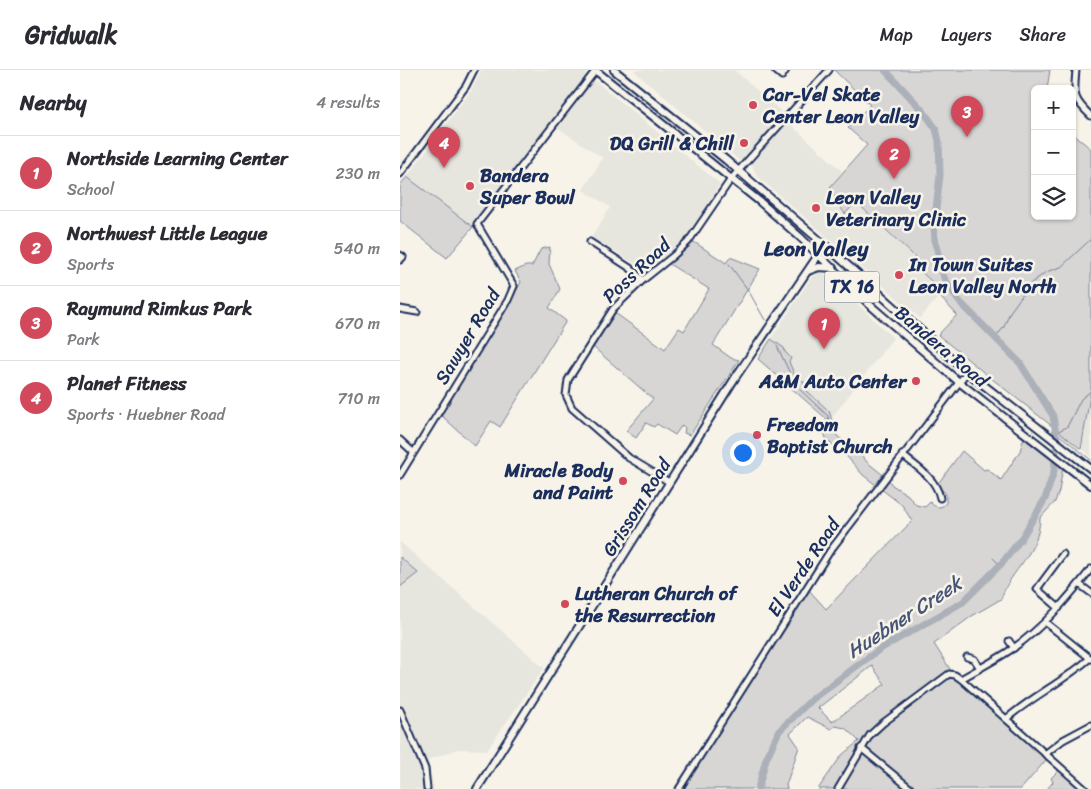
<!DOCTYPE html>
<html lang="en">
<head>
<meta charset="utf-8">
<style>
	body { margin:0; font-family:Sriracha,sans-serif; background:#f2f2f3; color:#2b2b33 }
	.controls { position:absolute; right:15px; top:15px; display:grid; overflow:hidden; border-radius:8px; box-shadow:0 1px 4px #0004 }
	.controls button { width:45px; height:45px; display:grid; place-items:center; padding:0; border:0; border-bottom:1px solid #e1e1e2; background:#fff; color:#2b2b33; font:25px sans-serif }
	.you { position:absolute; left:342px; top:382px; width:18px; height:18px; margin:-12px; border:4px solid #fff; border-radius:50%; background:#1a73e8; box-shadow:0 0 0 8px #1a73e833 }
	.badge { display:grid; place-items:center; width:32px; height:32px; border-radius:50%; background:#d1495b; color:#fff; font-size:16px; font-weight:700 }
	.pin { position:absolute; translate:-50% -41px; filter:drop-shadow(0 1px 2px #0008) }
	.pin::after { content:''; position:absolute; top:26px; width:18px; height:15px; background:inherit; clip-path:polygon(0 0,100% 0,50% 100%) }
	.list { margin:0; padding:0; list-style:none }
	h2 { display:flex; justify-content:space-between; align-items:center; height:65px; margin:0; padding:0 20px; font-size:21px }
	h2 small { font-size:16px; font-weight:400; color:#7c7c81 }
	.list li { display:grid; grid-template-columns:32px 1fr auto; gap:15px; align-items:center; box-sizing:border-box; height:75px; padding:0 20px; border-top:1px solid #e1e1e2 }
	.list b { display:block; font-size:19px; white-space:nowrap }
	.list p { margin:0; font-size:16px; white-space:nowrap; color:#7c7c81 }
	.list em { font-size:16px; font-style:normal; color:#7c7c81 }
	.icon { flex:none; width:28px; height:28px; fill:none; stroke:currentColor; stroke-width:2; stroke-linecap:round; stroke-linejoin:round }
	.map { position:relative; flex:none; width:691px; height:719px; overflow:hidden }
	header { display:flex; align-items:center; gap:30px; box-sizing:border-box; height:70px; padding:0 25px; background:#fff; border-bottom:1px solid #e1e1e2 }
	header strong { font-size:24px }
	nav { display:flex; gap:28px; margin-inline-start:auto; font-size:18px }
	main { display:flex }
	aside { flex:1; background:#fff }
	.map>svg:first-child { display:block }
	.built { fill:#e6e5de }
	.green { fill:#d7d6d4; stroke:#798299; fill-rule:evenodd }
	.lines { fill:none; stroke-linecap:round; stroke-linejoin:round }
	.stream { stroke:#727c95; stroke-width:1 }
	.river { stroke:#acb0b9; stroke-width:7 }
	.minor-casing { stroke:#1b2f5e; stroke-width:9 }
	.major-casing { stroke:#1b2f5e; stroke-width:10 }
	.minor { stroke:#f7f3e8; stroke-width:5 }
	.major { stroke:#f7f3e8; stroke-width:6 }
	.poi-dot { fill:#d1495b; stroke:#f7f3e8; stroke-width:2 }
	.labels { text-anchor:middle; stroke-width:5; stroke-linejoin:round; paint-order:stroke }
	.shield { fill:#f7f3e8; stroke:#5d6a87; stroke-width:1 }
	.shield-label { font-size:18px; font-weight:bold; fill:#1b2f5e }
	.poi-label { font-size:19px; font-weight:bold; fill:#1b2f5e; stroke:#f7f3e8; text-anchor:start }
	.street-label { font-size:19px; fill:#1b2f5e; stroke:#f7f3e8 }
	.water-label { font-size:20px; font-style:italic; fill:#465679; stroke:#f7f3e8 }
	.quarter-label { font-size:21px; font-weight:bold; fill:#1b2f5e; stroke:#f7f3e8 }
</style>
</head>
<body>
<header>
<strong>Gridwalk</strong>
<nav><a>Map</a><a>Layers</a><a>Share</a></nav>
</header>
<main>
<aside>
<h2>Nearby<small>4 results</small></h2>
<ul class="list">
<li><span class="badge">1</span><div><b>Northside Learning Center</b><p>School</p></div><em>230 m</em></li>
<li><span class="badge">2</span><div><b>Northwest Little League</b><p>Sports</p></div><em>540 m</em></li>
<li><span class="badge">3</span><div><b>Raymund Rimkus Park</b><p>Park</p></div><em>670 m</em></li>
<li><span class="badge">4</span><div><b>Planet Fitness</b><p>Sports · Huebner Road</p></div><em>710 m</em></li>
</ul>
</aside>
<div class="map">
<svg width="691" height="719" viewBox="0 0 691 719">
	<rect width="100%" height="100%" fill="#f7f3e8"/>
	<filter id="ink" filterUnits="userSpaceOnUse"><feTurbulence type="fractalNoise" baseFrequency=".02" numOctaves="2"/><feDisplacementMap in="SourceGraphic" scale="10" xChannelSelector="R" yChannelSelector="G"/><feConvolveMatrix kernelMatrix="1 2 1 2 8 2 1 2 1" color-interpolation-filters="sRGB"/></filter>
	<g filter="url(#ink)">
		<g class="built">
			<path d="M81 0H182L187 4 73 157 7 107 73 18Z"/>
			<path d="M235 0H334L384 44 343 90H339L234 1Z"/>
			<path d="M193 9 320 114 289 165 265 188 245 200 192 167 210 137 183 120 203 88 158 58Z"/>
			<path d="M387 51 442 101 430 118 444 144 455 132 514 187 517 198 543 222 520 248 356 105 352 94Z"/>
			<path d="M419 202 426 204 493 268 429 351 358 289 411 208Z"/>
			<path d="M690 322 691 323V386L682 379Z"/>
			<path d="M0 472 144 598 87 680 58 679 28 690 34 719H0Z"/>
		</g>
		<g class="green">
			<path d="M434 0H650L647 19H635V146H672V63L691 79V320L681 379 582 301 538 265 557 245 540 227 543 222 517 198 514 186 456 132 445 144C439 136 434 126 430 117L467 75 448 58 470 35Z"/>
			<path d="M7 107 73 157 47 188 0 151V115Z"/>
			<path d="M294 172 326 193 330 187 360 199 313 275 331 288 339 290 290 365 284 363 285 358 282 355 275 365 257 354 254 357 246 353 236 368 226 361 253 329 193 277 215 243 265 279 279 258 284 261 309 219 269 194Z"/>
			<path d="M150 177 149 194 160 219 149 238 166 251 100 357 91 351 75 376 42 346 43 341 104 243 121 212 115 201 126 196H132L141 179Z"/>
			<path d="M371 269 384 278 385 282 391 288 389 292 395 306 404 312 405 319 429 341 437 366 459 382 467 392 488 409 492 415 508 425 516 435 525 437 530 432C535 438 541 439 546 433V424L537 415 562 381 584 400 587 399 601 410 620 381 624 367 663 397 659 421 655 432 640 448C639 485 611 498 601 529L572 546 534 574 557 610 647 689 621 719H418L442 685 459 671 445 658 435 656 431 659 407 647 390 664 399 677 386 715 387 719H284L408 519 426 539 512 451 502 435 463 405 443 382 427 371 423 359 429 351 358 289ZM472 596 485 614 432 652 418 638Z"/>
			<path d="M0 487 18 503 0 517Z"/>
			<path d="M659 700 681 719H647L653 712 651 708Z"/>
		</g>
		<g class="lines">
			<g class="stream">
				<path d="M329 194 348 220 365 250"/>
				<path d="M596 267 604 257 610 242 631 213 646 202 661 197 691 169"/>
				<path d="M377 276 396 316 428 346 430 355"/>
				<path d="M691 321 681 329 667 357 656 362 691 390"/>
				<path d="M593 488 600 495"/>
			</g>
			<path class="river" d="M358 719 366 689 379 661 412 629 480 579 563 532 603 492 621 469 645 429 654 401 657 371 653 346 620 293 558 230 544 208 535 171 534 156 540 105 539 71 536 59 524 42 485 0"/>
			<g class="minor-casing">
				<g id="minor">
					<path d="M375 0 382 6 386 0"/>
					<path d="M676 0C674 25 672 28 691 46"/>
					<path d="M0 104 66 16 74 0"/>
					<path d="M190 172 230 198 243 210"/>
					<path d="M0 185 3 187 0 190"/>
					<path d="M0 239 17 242"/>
					<path d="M0 370 13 382"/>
					<path d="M502 385C517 397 536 408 540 428"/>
					<path d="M0 405 108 230 114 216 77 154 196 0"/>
					<path d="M269 412 229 388 172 338 166 325 168 310 213 239 243 210 273 186 288 172 331 109 429 0"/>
					<path d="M679 514 691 523"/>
					<path d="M659 538 637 519 663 484"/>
					<path d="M645 552 691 589"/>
					<path d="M609 571 614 578"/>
					<path d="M567 587 574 589 580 598"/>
					<path d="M561 609C578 599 596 590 612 579 643 558 668 528 691 499"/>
					<path d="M0 640 25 699 27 719"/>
					<path d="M606 649C633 626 663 612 690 588"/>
					<path d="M461 678 511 719"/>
					<path d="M645 684 663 670 691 655"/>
					<path d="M279 719 430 481 567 302"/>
					<path d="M438 719 470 665 483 653 549 604 555 605 561 609 685 719"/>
				</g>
			</g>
			<g class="major-casing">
				<g id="major">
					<path d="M195 0 359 131 400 167 470 235 559 312 691 415"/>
					<path d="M214 0 326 90 425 175 567 302 691 399"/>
					<path d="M408 201 419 197 433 198"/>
					<path d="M77 719 335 308 425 175"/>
				</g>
			</g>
			<use href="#minor" class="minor"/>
			<use href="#major" class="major"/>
		</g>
	</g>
	<g class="poi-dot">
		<circle cx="353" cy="35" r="5"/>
		<circle cx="344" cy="73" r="5"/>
		<circle cx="70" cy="116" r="5"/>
		<circle cx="416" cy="138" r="5"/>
		<circle cx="499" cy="205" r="5"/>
		<circle cx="516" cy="311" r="5"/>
		<circle cx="357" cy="365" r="5"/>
		<circle cx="223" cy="411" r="5"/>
		<circle cx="165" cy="534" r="5"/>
	</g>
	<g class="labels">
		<rect class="shield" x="424.5" y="201.5" width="55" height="31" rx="4"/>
		<g class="shield-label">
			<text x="452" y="223">TX 16</text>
		</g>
		<g class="poi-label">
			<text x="363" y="31">Car-Vel Skate<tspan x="363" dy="22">Center Leon Valley</tspan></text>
			<text x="334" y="80" text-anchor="end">DQ Grill &amp; Chill</text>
			<text x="80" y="112">Bandera<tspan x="80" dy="22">Super Bowl</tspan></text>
			<text x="426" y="134">Leon Valley<tspan x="426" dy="22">Veterinary Clinic</tspan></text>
			<text x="509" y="201">In Town Suites<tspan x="509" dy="22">Leon Valley North</tspan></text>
			<text x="506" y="318" text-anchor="end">A&amp;M Auto Center</text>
			<text x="367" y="361">Freedom<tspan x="367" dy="22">Baptist Church</tspan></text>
			<text x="213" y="407" text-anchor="end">Miracle Body<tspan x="213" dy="22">and Paint</tspan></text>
			<text x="175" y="530">Lutheran Church of<tspan x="175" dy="22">the Resurrection</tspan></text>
		</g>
		<g class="street-label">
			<text transform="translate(236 200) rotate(-43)" y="7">Poss Road</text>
			<text transform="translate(67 266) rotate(-59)" y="7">Sawyer Road</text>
			<text transform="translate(542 276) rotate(40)" y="7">Bandera Road</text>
			<text transform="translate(236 437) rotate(-58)" y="7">Grissom Road</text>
			<text transform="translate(403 497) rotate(-56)" y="7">El Verde Road</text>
		</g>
		<g class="water-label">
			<text transform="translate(504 547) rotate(-33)" y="7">Huebner Creek</text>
		</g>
		<g class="quarter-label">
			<text x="416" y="186">Leon Valley</text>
		</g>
	</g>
</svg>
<div class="controls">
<button>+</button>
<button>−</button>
<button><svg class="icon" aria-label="layers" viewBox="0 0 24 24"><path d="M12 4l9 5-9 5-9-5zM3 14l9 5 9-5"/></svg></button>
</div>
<div class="you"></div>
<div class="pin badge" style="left:424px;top:279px">1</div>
<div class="pin badge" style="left:494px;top:109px">2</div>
<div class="pin badge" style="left:567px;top:67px">3</div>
<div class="pin badge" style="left:44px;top:98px">4</div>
</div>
</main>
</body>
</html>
